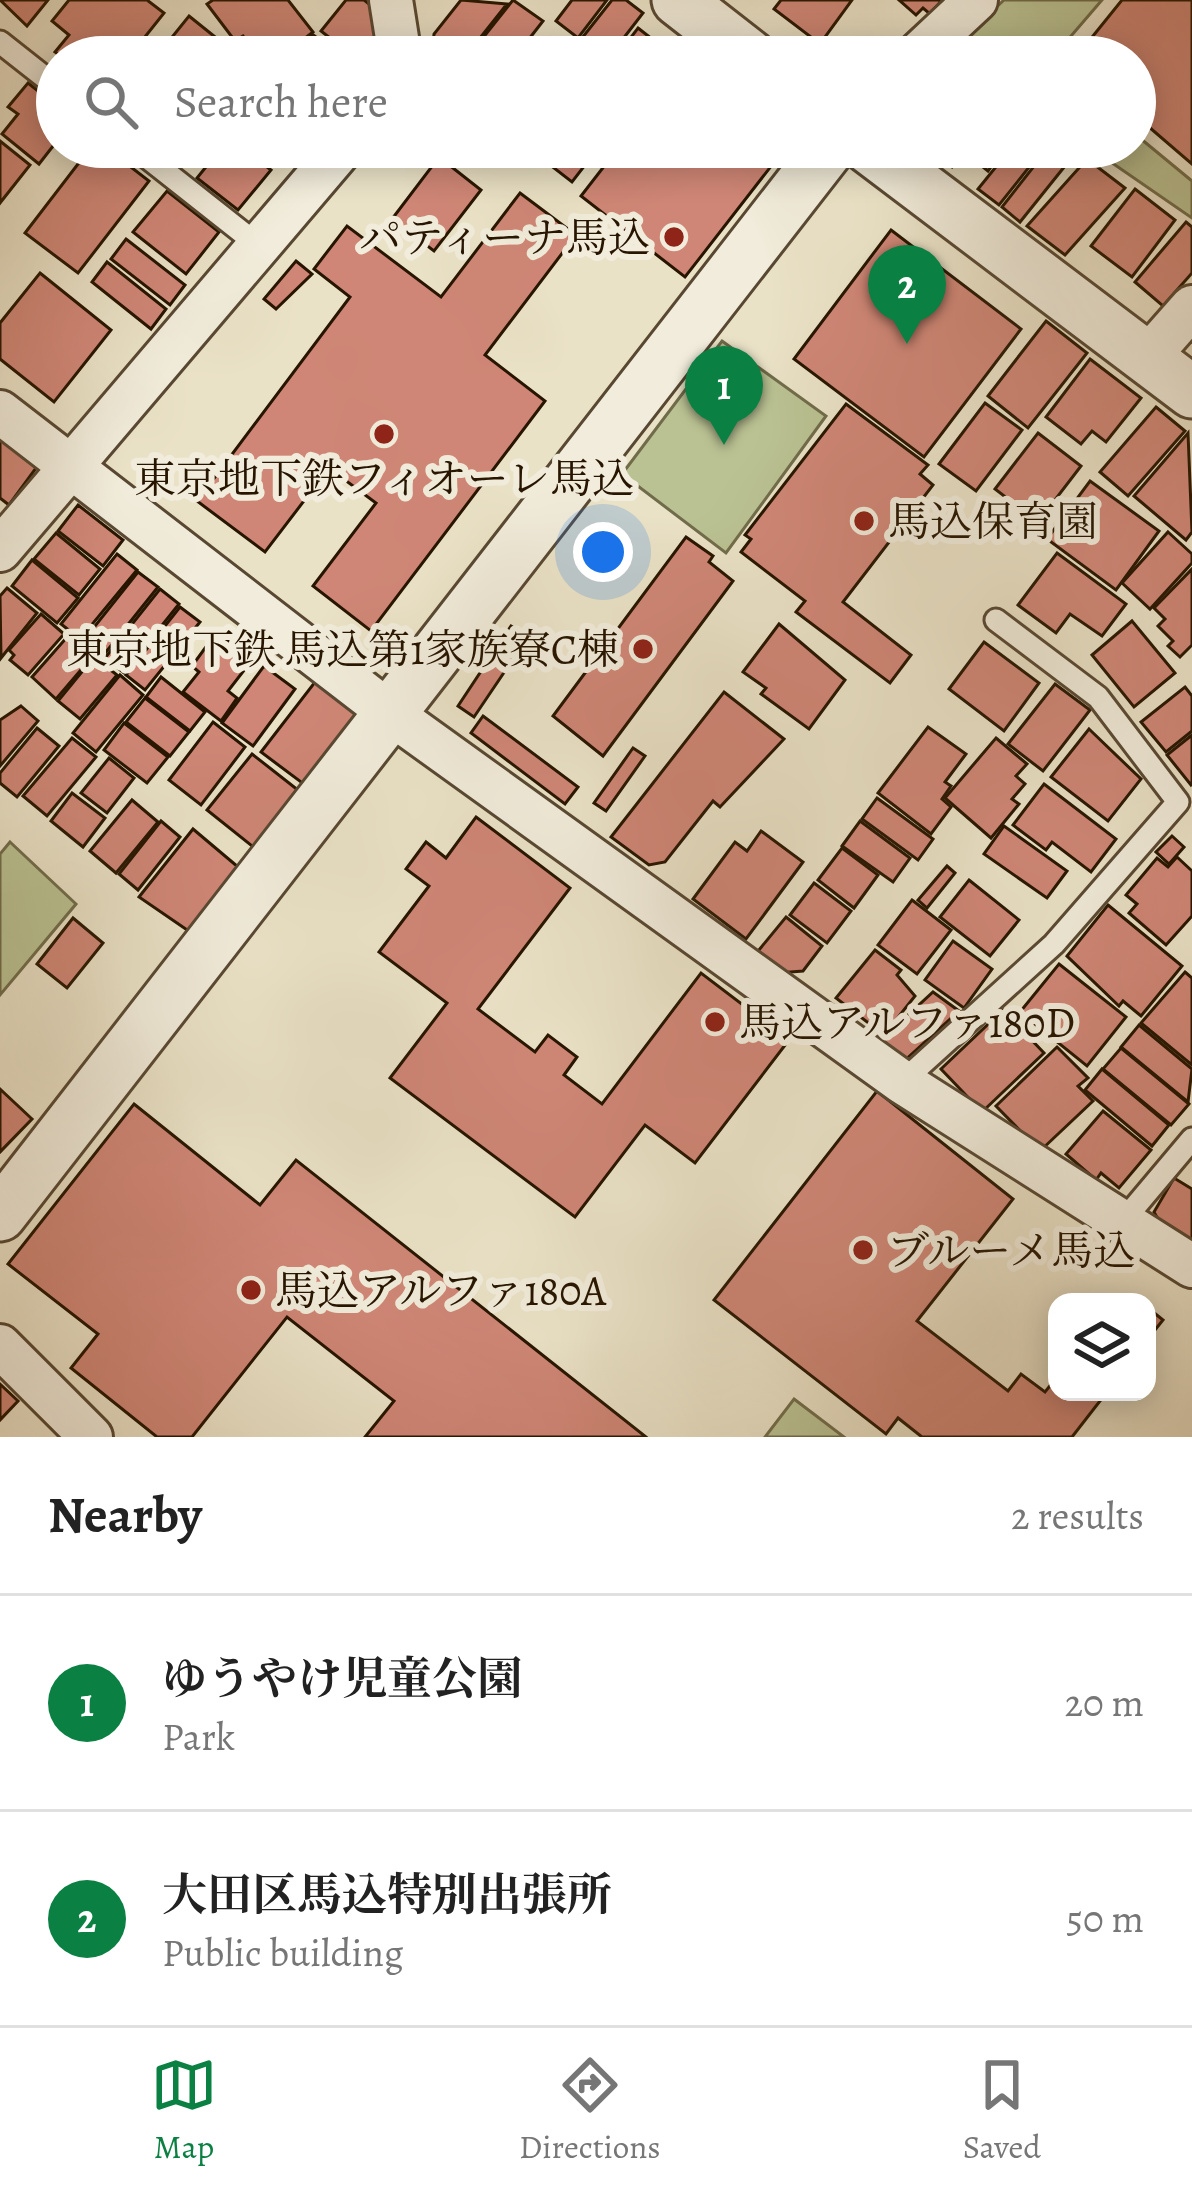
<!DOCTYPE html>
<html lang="en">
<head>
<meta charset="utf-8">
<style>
	body { margin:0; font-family:Alegreya,"Noto Serif JP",serif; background:#f2f2f2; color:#222 }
	.controls { position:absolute; right:36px; bottom:36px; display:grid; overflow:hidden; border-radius:24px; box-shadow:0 6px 30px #0003 }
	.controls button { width:108px; height:108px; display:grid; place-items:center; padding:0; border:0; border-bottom:3px solid #e0e0e0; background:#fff; color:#222; font:60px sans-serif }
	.you { position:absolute; left:603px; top:552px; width:42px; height:42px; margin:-30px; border:9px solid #fff; border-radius:50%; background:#1a73e8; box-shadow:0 0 0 18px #1a73e833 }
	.badge { display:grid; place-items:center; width:78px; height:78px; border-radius:50%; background:#0b8043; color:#fff; font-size:39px; font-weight:700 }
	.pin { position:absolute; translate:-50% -99px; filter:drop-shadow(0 3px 6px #0008) }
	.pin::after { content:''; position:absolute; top:63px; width:42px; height:36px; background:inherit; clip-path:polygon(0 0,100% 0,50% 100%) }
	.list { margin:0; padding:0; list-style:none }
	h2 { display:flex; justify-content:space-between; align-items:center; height:156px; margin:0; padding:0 48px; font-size:51px }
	h2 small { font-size:39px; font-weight:400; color:#767676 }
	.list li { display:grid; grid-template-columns:78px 1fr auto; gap:36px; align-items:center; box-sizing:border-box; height:216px; padding:0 48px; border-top:3px solid #e0e0e0 }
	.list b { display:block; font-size:45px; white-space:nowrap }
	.list p { margin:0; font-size:39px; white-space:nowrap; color:#767676 }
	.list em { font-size:39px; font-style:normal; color:#767676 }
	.icon { flex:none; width:66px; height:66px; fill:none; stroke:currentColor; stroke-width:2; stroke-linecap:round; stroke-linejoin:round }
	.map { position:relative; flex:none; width:1192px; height:1437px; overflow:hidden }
	.search { position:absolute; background:#fff; box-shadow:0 6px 30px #0003; left:36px; right:36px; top:36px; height:132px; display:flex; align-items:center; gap:30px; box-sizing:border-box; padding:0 42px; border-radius:66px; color:#767676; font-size:45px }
	.sheet { height:588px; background:#fff }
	nav { display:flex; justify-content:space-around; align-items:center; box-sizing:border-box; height:168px; border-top:3px solid #e0e0e0; background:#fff; font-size:33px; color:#767676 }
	nav a { display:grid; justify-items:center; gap:6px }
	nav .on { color:#0b8043 }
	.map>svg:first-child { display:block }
	.green { fill:#bac293; stroke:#706c4a; stroke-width:3 }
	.building { fill:#cf8676; stroke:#271500; stroke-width:3 }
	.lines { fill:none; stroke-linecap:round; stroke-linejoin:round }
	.service-casing { stroke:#584832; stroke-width:27 }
	.minor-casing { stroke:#584832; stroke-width:48 }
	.tertiary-casing { stroke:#584832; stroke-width:57 }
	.service { stroke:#f1ecdb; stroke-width:21 }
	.minor { stroke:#f1ecdb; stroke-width:42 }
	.tertiary { stroke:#f1ecdb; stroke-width:51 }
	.poi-dot { fill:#8f2418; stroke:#f1ecdb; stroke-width:4.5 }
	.labels { text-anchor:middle; stroke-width:12; stroke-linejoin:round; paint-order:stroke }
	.poi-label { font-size:42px; fill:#271500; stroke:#f1ecdb; text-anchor:start }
</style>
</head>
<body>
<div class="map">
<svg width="1192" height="1437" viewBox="0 0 1192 1437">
	<rect width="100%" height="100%" fill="#eae2c7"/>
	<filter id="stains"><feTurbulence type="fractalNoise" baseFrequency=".00167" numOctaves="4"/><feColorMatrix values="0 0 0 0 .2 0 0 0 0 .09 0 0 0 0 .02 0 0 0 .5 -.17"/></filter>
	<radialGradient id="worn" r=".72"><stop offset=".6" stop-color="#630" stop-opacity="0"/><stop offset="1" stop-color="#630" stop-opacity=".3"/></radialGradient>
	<g class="green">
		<path d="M1004 0H1102L1053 57H958L950 51Z"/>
		<path d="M1135 134 1192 181V218L1089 147H1135Z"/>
		<path d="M722 341 826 416 726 553 622 474Z"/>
		<path d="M10 842 76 904 0 995V854Z"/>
		<path d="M794 1399 844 1437H765Z"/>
	</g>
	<g class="building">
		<path d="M0 0H48L27 26Z"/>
		<path d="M69 0H147L164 13 129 57H62L55 52 69 35 52 21Z"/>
		<path d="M213 0H288L313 32 281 57H259L243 36 235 41 207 4Z"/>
		<path d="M346 0H364L382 14 389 57H354L321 31Z"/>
		<path d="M461 0 507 4 465 57H438L432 52 434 34Z"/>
		<path d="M513 0 543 21 515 57 507 50 494 57 478 44Z"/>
		<path d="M572 0H607L578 38 556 21Z"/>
		<path d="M612 0H626L643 13 609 57H567Z"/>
		<path d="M781 0H852L820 44 774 9Z"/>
		<path d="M899 0H942L930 14 923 8 916 15Z"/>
		<path d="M1122 0H1192V164L1135 115V57H1076Z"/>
		<path d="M189 16 240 57H156Z"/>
		<path d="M638 28 675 57H616Z"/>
		<path d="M312 34 342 57 297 55Z"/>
		<path d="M28 83 57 106V141L39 164 2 134 18 114 8 107Z"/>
		<path d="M0 141 30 165 0 203Z"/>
		<path d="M91 147H105L149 181 78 273 25 233Z"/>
		<path d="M222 147H242L271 170 238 210 197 178Z"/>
		<path d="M527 147H599L572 182Z"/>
		<path d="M619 147H786L685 277 581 196Z"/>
		<path d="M925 147H967L952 167Z"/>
		<path d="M972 147H1005L988 171 967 154Z"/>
		<path d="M1012 147H1045L999 205 978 189Z"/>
		<path d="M1049 147 1077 151 1020 222 1002 207Z"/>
		<path d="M439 157 481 190 434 251 392 219Z"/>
		<path d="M1087 159 1125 188 1065 255 1027 226Z"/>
		<path d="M1135 189 1175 220 1132 277 1091 246Z"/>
		<path d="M167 191 219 232 186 274 133 232Z"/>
		<path d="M520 193 576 235 485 355 545 401 371 631 313 586 376 503 329 468 265 552 197 501 350 297 314 269 347 226 441 297Z"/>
		<path d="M1186 222 1192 227V273L1163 306 1135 282Z"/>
		<path d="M891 230 1021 329 924 457 794 359Z"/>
		<path d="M126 239 185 285 170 305 111 259Z"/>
		<path d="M296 261 312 274 276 309 264 299Z"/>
		<path d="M107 262 166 309 151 329 92 282Z"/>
		<path d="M40 273 111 330 54 402 0 359V323Z"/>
		<path d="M1046 321 1087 353 1028 428 988 396Z"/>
		<path d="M1090 359 1141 398 1106 442 1092 431 1081 444 1046 417Z"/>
		<path d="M985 403 1022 430 976 491 939 464Z"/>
		<path d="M846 404 928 465 920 474 933 485 843 602 911 655 890 683 796 612 805 601 741 552 751 539 745 535Z"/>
		<path d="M1156 407 1185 431 1128 496 1100 472Z"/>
		<path d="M1038 433 1081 466 1038 522 995 489Z"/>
		<path d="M1188 433 1192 532 1186 540 1134 496Z"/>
		<path d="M0 436 39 464 9 505 0 498Z"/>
		<path d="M1090 481 1159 531 1116 590 1047 539Z"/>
		<path d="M78 505 123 540 103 566 58 531Z"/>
		<path d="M1168 532 1192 554V563L1150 609 1122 583Z"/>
		<path d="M56 533 100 569 79 595 34 559Z"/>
		<path d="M686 537 713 556 709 562 733 581 603 756 553 716Z"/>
		<path d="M1057 553 1126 604 1102 636 1070 614 1056 633 1018 605Z"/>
		<path d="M117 554 137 570 80 639 61 624Z"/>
		<path d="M32 560 78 598 57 623 12 586Z"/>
		<path d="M1192 569V645L1180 657 1168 646 1173 641 1158 626 1165 619 1154 608Z"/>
		<path d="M138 572 158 587 102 657 83 641Z"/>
		<path d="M7 588 37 613 1 658 0 596Z"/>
		<path d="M160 589 179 604 124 673 105 658Z"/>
		<path d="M180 607 200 622 145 690 126 675Z"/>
		<path d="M41 614 64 634 28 675 10 660 14 655 9 650Z"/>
		<path d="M1132 621 1175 673 1134 707 1092 655Z"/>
		<path d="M779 624 845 680 809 729 761 694 766 688 743 672Z"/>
		<path d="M511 626 528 637 474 717 458 706Z"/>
		<path d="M68 636 92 657 56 699 32 677Z"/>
		<path d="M224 638 252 660 228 691 237 698 221 721 183 692 199 672 192 666 208 644 215 648Z"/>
		<path d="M984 642 1039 683 1004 731 949 689Z"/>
		<path d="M94 657 117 675 80 719 58 701Z"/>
		<path d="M264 666 295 689 253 746 222 723Z"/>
		<path d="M120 675 143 695 96 752 73 733Z"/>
		<path d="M161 677 205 712 190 731 146 697Z"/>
		<path d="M315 682 358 715 305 785 261 752Z"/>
		<path d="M1055 684 1090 710 1043 771 1008 744Z"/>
		<path d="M1185 687 1192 696V731L1166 752 1141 722Z"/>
		<path d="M724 692 784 739 720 807 713 801 665 862 649 865 611 837Z"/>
		<path d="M145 698 189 732 170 756 126 722Z"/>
		<path d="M21 706 38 721 0 766V720Z"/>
		<path d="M483 716 578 787 565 804 471 733Z"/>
		<path d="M213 722 245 747 201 805 169 780Z"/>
		<path d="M124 723 168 757 147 783 104 750Z"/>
		<path d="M928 727 966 754 945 782 951 786 942 799 951 807 931 834 878 793Z"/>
		<path d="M37 728 59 746 17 797 0 783V773Z"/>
		<path d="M1089 729 1141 779 1108 821 1051 777Z"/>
		<path d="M1192 735V784L1191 785 1167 755Z"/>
		<path d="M72 738 96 757 47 816 23 796Z"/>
		<path d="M996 738 1027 764 1016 776 1025 784 1012 799 1019 804 991 838 945 798Z"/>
		<path d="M633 748 645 756 606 811 594 803Z"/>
		<path d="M252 754 303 794 257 850 207 810Z"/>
		<path d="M109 758 134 778 107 813 81 793Z"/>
		<path d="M1044 784 1116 839 1091 872 1052 842 1046 850 1013 825Z"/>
		<path d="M72 793 105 818 83 847 51 821Z"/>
		<path d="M877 798 933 839 918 860 862 819Z"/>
		<path d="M132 800 158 822 116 873 90 851Z"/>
		<path d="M476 817 570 888 478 1009 535 1052 548 1035 577 1057 564 1075 602 1104 701 973 789 1040 695 1163 645 1125 575 1217 390 1078 447 1003 379 952 429 886 406 869 426 842 446 858Z"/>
		<path d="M161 821 180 837 138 890 119 874Z"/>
		<path d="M860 821 910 858 893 882 842 846Z"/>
		<path d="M1004 826 1067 871 1047 898 984 854Z"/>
		<path d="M193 829 244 872 193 934 139 897Z"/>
		<path d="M761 831 803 862 746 939 693 899 735 842 747 851Z"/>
		<path d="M1172 836 1184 847 1169 864 1156 852Z"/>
		<path d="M842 848 878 875 854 908 818 880Z"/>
		<path d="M1177 857 1192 871V916L1166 945 1129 913 1137 904 1126 895 1157 858 1168 867Z"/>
		<path d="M947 866 955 873 927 908 918 900Z"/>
		<path d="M969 880 1019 920 990 956 940 917Z"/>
		<path d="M814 883 851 911 827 943 790 915Z"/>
		<path d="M912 900 951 930 917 974 878 945Z"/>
		<path d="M1108 905 1182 966 1141 1016 1123 1001 1119 1006 1067 956Z"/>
		<path d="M786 917 822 946 803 971 778 973 754 956Z"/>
		<path d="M73 918 103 943 67 988 37 964Z"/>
		<path d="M953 941 992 969 964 1008 925 980Z"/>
		<path d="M875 950 901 970 897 975 915 996 884 1035 836 998Z"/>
		<path d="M1059 964 1126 1017 1087 1066 1020 1012Z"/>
		<path d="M1185 972 1192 978V1065L1141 1023Z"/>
		<path d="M933 992 959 1011 903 1062 882 1039Z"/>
		<path d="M1003 1010 1044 1053 982 1112 941 1069Z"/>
		<path d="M1139 1025 1192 1069 1188 1102 1121 1047Z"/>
		<path d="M1057 1047 1088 1078 1078 1086 1093 1101 1040 1151 996 1106Z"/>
		<path d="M1121 1048 1189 1104 1171 1125 1103 1069Z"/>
		<path d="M1102 1069 1169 1125 1152 1146 1085 1090Z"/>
		<path d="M0 1089 32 1119 0 1152Z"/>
		<path d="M877 1091 1013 1199 917 1321 1008 1391 1021 1374 1045 1392 1057 1377V1392H1107L1072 1437H922L898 1418 886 1434 714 1300Z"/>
		<path d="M134 1104 260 1205 296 1160 646 1437H365L394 1401 287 1317 192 1437H157L71 1368 98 1334 8 1264Z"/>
		<path d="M1103 1111 1151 1150 1119 1188 1101 1173 1096 1180 1066 1154Z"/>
		<path d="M1174 1178 1192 1189V1241L1159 1221 1154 1212Z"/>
		<path d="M1147 1307 1163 1320 1147 1340Z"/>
		<path d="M0 1384 18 1401 0 1420Z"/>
	</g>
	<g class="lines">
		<g class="service-casing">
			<g id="service">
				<path d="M0 42 57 87"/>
				<path d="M134 147 258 245"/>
				<path d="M902 1082 1054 944 1178 802 1098 697 996 620"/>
				<path d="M1123 1221 1192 1139"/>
			</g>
		</g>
		<g class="minor-casing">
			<g id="minor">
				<path d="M391 0 400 57"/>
				<path d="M915 57 976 0"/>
				<path d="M1147 358 1192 307"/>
				<path d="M0 412 390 713 902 1082 1192 1266"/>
				<path d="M0 550 343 147"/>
				<path d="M0 1346 91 1437"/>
			</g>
		</g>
		<g class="tertiary-casing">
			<g id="tertiary">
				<path d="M678 0 751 57"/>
				<path d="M868 147 1192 392"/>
				<path d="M0 1215 830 147"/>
			</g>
		</g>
		<use href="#service" class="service"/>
		<use href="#minor" class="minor"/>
		<use href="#tertiary" class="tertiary"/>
	</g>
	<g class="poi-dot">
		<circle cx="674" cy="237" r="12"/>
		<circle cx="384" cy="434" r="12"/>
		<circle cx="864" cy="521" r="12"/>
		<circle cx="643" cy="649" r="12"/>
		<circle cx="715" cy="1022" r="12"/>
		<circle cx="863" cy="1250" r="12"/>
		<circle cx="251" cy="1290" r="12"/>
	</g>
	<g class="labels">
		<g class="poi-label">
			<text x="650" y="252" text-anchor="end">パティーナ馬込</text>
			<text x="384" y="493" text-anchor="middle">東京地下鉄フィオーレ馬込</text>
			<text x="888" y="536">馬込保育園</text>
			<text x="619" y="664" text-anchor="end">東京地下鉄 馬込第1家族寮C棟</text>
			<text x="739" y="1037">馬込アルファ180D</text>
			<text x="887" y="1265">ブルーメ馬込</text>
			<text x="275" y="1305">馬込アルファ180A</text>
		</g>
	</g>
	<rect width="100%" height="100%" filter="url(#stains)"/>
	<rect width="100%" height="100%" fill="url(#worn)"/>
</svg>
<div class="controls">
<button><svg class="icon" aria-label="layers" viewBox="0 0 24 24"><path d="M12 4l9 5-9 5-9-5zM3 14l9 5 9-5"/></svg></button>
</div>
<div class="you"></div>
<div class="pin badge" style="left:724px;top:445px">1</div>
<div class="pin badge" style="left:907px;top:344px">2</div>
<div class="search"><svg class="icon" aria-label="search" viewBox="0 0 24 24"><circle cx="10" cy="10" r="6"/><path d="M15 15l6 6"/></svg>Search here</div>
</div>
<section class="sheet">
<h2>Nearby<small>2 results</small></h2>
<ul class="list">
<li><span class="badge">1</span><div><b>ゆうやけ児童公園</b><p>Park</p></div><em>20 m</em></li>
<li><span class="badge">2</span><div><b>大田区馬込特別出張所</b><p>Public building</p></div><em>50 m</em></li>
</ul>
</section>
<nav>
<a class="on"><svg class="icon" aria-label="map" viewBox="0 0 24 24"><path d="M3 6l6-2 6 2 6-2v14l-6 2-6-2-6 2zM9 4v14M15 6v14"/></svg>Map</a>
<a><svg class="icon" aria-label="directions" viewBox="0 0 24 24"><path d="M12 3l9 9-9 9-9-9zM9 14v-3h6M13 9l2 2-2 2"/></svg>Directions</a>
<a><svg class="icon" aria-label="saved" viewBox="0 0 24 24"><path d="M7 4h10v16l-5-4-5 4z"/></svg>Saved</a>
</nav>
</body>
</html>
